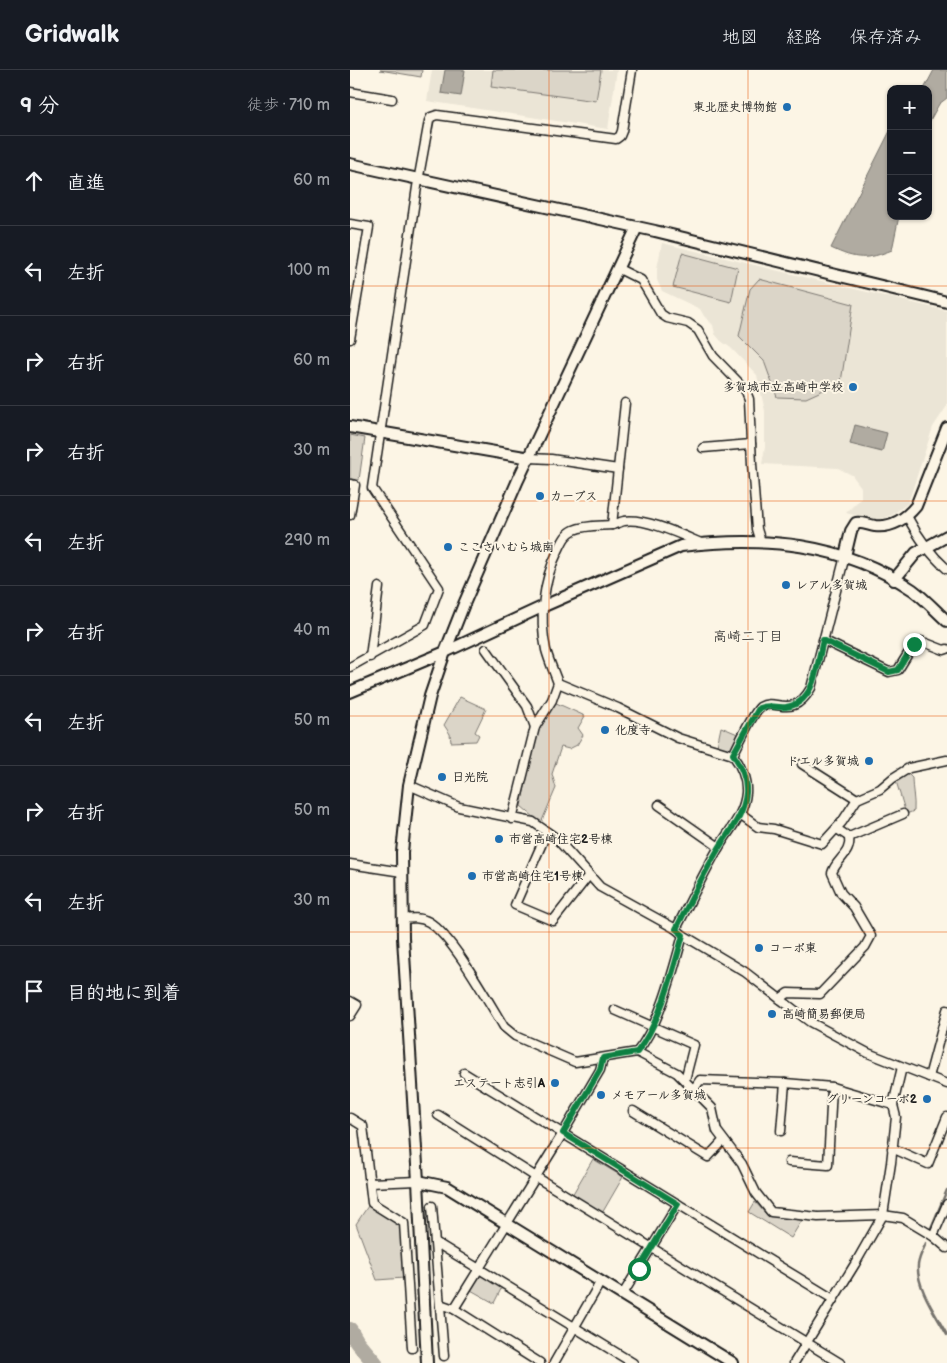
<!DOCTYPE html>
<html lang="ja">
<head>
<meta charset="utf-8">
<style>
	body { margin:0; font-family:"Balsamiq Sans","Klee One",sans-serif; background:#20242c; color:#f1f3f6 }
	.controls { position:absolute; right:15px; top:15px; display:grid; overflow:hidden; border-radius:10px; box-shadow:0 1px 4px #0004 }
	.controls button { width:45px; height:45px; display:grid; place-items:center; padding:0; border:0; border-bottom:1px solid #363941; background:#171b24; color:#f1f3f6; font:25px sans-serif }
	.stop { position:absolute; width:15px; height:15px; margin:-11px; border:4px solid #0b8043; border-radius:50%; background:#fff }
	.stop.end { background:#0b8043; border-color:#fff; box-shadow:0 1px 5px #0008 }
	.list { margin:0; padding:0; list-style:none }
	h2 { display:flex; justify-content:space-between; align-items:center; height:65px; margin:0; padding:0 20px; font-size:21px }
	h2 small { font-size:16px; font-weight:400; color:#9ea1a6 }
	.list li { display:grid; grid-template-columns:32px 1fr auto; gap:15px; align-items:center; box-sizing:border-box; height:90px; padding:0 20px; border-top:1px solid #363941 }
	.list b { display:block; font-size:19px; white-space:nowrap }
	.list em { font-size:16px; font-style:normal; color:#9ea1a6 }
	.icon { flex:none; width:28px; height:28px; fill:none; stroke:currentColor; stroke-width:2; stroke-linecap:round; stroke-linejoin:round }
	.map { position:relative; flex:none; width:597px; height:1293px; overflow:hidden }
	header { display:flex; align-items:center; gap:30px; box-sizing:border-box; height:70px; padding:0 25px; background:#171b24; border-bottom:1px solid #363941 }
	header strong { font-size:24px }
	nav { display:flex; gap:28px; margin-inline-start:auto; font-size:18px }
	main { display:flex }
	aside { flex:1; background:#171b24 }
	.map>svg:first-child { display:block }
	.built { fill:#ebe5d6 }
	.green { fill:#dbd5c8; stroke:#7c7872 }
	.water { fill:#b0aba1; stroke:#75726c }
	.lines { fill:none; stroke-linecap:round; stroke-linejoin:round }
	.stream { stroke:#75726c; stroke-width:2.5 }
	.river { stroke:#b0aba1; stroke-width:16 }
	.street-casing { stroke:#1c1c1c; stroke-width:11 }
	.secondary-casing { stroke:#1c1c1c; stroke-width:14 }
	.street { stroke:#fcf5e5; stroke-width:8 }
	.secondary { stroke:#fcf5e5; stroke-width:10 }
	.route { stroke:#0b8043; stroke-width:6 }
	.grid { fill:none; stroke:#e8590c; stroke-width:1; stroke-opacity:0.55 }
	.poi-dot { fill:#1f6fb2; stroke:#fcf5e5; stroke-width:2 }
	.labels { text-anchor:middle; stroke-width:4; stroke-linejoin:round; paint-order:stroke }
	.poi-label { font-size:12px; font-weight:bold; fill:#1c1c1c; stroke:#fcf5e5; text-anchor:start }
	.neighbourhood-label { font-size:14px; fill:#1c1c1c; stroke:#fcf5e5 }
</style>
</head>
<body>
<header>
<strong>Gridwalk</strong>
<nav><a>地図</a><a>経路</a><a>保存済み</a></nav>
</header>
<main>
<aside>
<h2>9 分<small>徒歩 · 710 m</small></h2>
<ul class="list">
<li><svg class="icon" aria-label="ahead" viewBox="0 0 24 24"><path d="M12 20V5M6 11l6-6 6 6"/></svg><div><b>直進</b></div><em>60 m</em></li>
<li><svg class="icon" aria-label="left" viewBox="0 0 24 24"><path d="M17 20v-9H6M10 6l-5 5 5 5"/></svg><div><b>左折</b></div><em>100 m</em></li>
<li><svg class="icon" aria-label="right" viewBox="0 0 24 24"><path d="M7 20v-9h11M14 6l5 5-5 5"/></svg><div><b>右折</b></div><em>60 m</em></li>
<li><svg class="icon" aria-label="right" viewBox="0 0 24 24"><path d="M7 20v-9h11M14 6l5 5-5 5"/></svg><div><b>右折</b></div><em>30 m</em></li>
<li><svg class="icon" aria-label="left" viewBox="0 0 24 24"><path d="M17 20v-9H6M10 6l-5 5 5 5"/></svg><div><b>左折</b></div><em>290 m</em></li>
<li><svg class="icon" aria-label="right" viewBox="0 0 24 24"><path d="M7 20v-9h11M14 6l5 5-5 5"/></svg><div><b>右折</b></div><em>40 m</em></li>
<li><svg class="icon" aria-label="left" viewBox="0 0 24 24"><path d="M17 20v-9H6M10 6l-5 5 5 5"/></svg><div><b>左折</b></div><em>50 m</em></li>
<li><svg class="icon" aria-label="right" viewBox="0 0 24 24"><path d="M7 20v-9h11M14 6l5 5-5 5"/></svg><div><b>右折</b></div><em>50 m</em></li>
<li><svg class="icon" aria-label="left" viewBox="0 0 24 24"><path d="M17 20v-9H6M10 6l-5 5 5 5"/></svg><div><b>左折</b></div><em>30 m</em></li>
<li><svg class="icon" aria-label="arrive" viewBox="0 0 24 24"><path d="M6 21V4h12l-3 4 3 4H6"/></svg><div><b>目的地に到着</b></div></li>
</ul>
</aside>
<div class="map">
<svg width="597" height="1293" viewBox="0 0 597 1293">
	<rect width="100%" height="100%" fill="#fcf5e5"/>
	<filter id="ink" filterUnits="userSpaceOnUse"><feTurbulence type="fractalNoise" baseFrequency=".02" numOctaves="2"/><feDisplacementMap in="SourceGraphic" scale="10" xChannelSelector="R" yChannelSelector="G"/><feConvolveMatrix kernelMatrix="1 2 1 2 8 2 1 2 1" color-interpolation-filters="sRGB"/></filter>
	<g filter="url(#ink)">
		<g class="built">
			<path d="M82 0H267L258 59 77 31Z"/>
			<path d="M312 173 597 241V336L583 357 558 433 542 445 526 451 496 443 511 428V417L502 405 488 398 412 394 415 377V341L407 305 381 278 371 271 365 264 363 255 354 246 350 239 312 221 307 210V199Z"/>
		</g>
		<g class="green">
			<path d="M30 0H72L71 7Z"/>
			<path d="M143 0H251L246 31 141 17Z"/>
			<path d="M332 183 388 198 381 232 323 217Z"/>
			<path d="M409 209 503 234 491 312 456 328 427 327 414 291 389 266 400 219Z"/>
			<path d="M0 365 15 368 9 410 0 409Z"/>
			<path d="M110 627 136 639 125 662 129 665 126 671 101 672 100 664 94 655Z"/>
			<path d="M204 632 235 646 228 658 233 665 227 675 219 679 211 677 202 704 206 718 191 753 171 736 187 657Z"/>
			<path d="M371 657 390 665 381 680 367 676Z"/>
			<path d="M558 704 562 708C562 719 565 730 564 741L556 744 546 711Z"/>
			<path d="M243 1089 273 1107 251 1145 221 1127Z"/>
			<path d="M405 1132 418 1146 452 1150 441 1168 399 1142Z"/>
			<path d="M18 1136 50 1156 54 1208 27 1210 6 1154Z"/>
			<path d="M133 1205 152 1217 144 1233 119 1219 129 1206Z"/>
		</g>
		<g class="water">
			<path d="M95 0H115L111 26 91 23Z"/>
			<path d="M584 0H597V28L589 34 578 54V19H574Z"/>
			<path d="M541 59V146H549L542 180C517 190 506 190 481 178Z"/>
			<path d="M505 355 537 363 532 382 500 374Z"/>
		</g>
		<g class="lines">
			<g class="stream">
				<path d="M581 1158 597 1120"/>
				<path d="M576 1173C573 1180 569 1187 568 1195 566 1217 587 1246 597 1265"/>
			</g>
			<path class="river" d="M0 1260 7 1272 25 1293"/>
			<g class="street-casing">
				<g id="street">
					<path d="M0 22 42 29"/>
					<path d="M0 154 19 157 0 269"/>
					<path d="M267 198 291 210 311 244 317 248 338 253 348 260 363 286 395 319 399 329 402 394 407 459 411 472"/>
					<path d="M275 333 262 455C266 454 270 452 274 451 293 447 332 465 351 473"/>
					<path d="M353 378 401 374"/>
					<path d="M180 388 201 389 268 399"/>
					<path d="M0 414 5 415 0 445"/>
					<path d="M557 446C568 467 580 484 597 499"/>
					<path d="M262 455C250 456 235 455 224 460 215 464 212 473 208 481 193 511 189 548 196 580 199 591 204 602 208 613L268 638 328 668 383 685"/>
					<path d="M473 570 539 602 548 600 564 574 571 571 594 580 597 579"/>
					<path d="M136 579 177 636 185 657"/>
					<path d="M20 587 29 517"/>
					<path d="M0 597 75 555 89 518 22 418 67 117 79 51 81 47 87 45 266 69 270 66 272 61 282 0"/>
					<path d="M452 694 507 729"/>
					<path d="M59 715 109 737 183 752 206 768 250 817 326 859 333 865 395 902 460 952 518 983 597 1014"/>
					<path d="M309 735 369 777"/>
					<path d="M390 744 408 757 424 759 472 774 492 752 507 729 530 719 543 708 559 698 597 690"/>
					<path d="M162 749 185 657 202 630 208 613"/>
					<path d="M487 759 499 767 553 744"/>
					<path d="M197 762 165 835 203 851 239 805"/>
					<path d="M0 794 52 802"/>
					<path d="M52 849C61 848 71 847 79 852 103 867 138 931 154 957L165 966 225 992 287 982C310 954 323 901 333 865"/>
					<path d="M326 859C340 832 353 804 369 777 379 760 394 745 396 723 397 710 391 695 383 685 388 675 403 643 410 637 426 627 442 651 461 618L495 486"/>
					<path d="M430 929 438 923 470 924 515 877 521 866 504 837 491 823 482 803C486 789 502 784 499 767"/>
					<path d="M0 931 7 935 0 946"/>
					<path d="M265 940 344 975 335 1010"/>
					<path d="M287 982 327 1003 362 1038 367 1061 392 1094 406 1123 421 1142 468 1147 533 1145 553 1148 583 1166 597 1178"/>
					<path d="M114 1003 483 1229"/>
					<path d="M579 1007 597 940"/>
					<path d="M344 1019 350 1010 435 1013 482 1017 543 1035"/>
					<path d="M283 1041 358 1087 373 1071"/>
					<path d="M88 1045 186 1107 490 1293"/>
					<path d="M0 1048 13 1056 22 1133 54 1153 62 1278"/>
					<path d="M431 1061 435 1013"/>
					<path d="M542 1078 578 1094 597 1047"/>
					<path d="M439 1092 478 1095 482 1017"/>
					<path d="M20 1113 68 1111"/>
					<path d="M82 1136 94 1286"/>
					<path d="M583 1166 597 1134"/>
					<path d="M85 1172 283 1293"/>
					<path d="M273 1224 328 1134"/>
					<path d="M90 1234 104 1239 190 1293"/>
					<path d="M104 1239 213 1063 250 1000 253 988"/>
					<path d="M204 1293 251 1211"/>
					<path d="M444 1293 505 1194 533 1145 541 1093 546 1047 543 1035 552 997"/>
				</g>
			</g>
			<g class="secondary-casing">
				<g id="secondary">
					<path d="M0 94 305 161 597 232"/>
					<path d="M0 357 180 388"/>
					<path d="M495 486 501 461 506 453C513 452 519 455 525 456 543 458 556 448 566 436L597 358"/>
					<path d="M544 510 566 483 597 466"/>
					<path d="M0 622 95 582 194 536 331 476C413 466 492 472 563 520 575 529 586 541 597 551"/>
					<path d="M68 1111 97 1117 383 1293"/>
					<path d="M77 1293 68 1111 53 868 52 782 59 715 80 626 95 582 114 534 168 410 287 157"/>
				</g>
			</g>
			<use href="#street" class="street"/>
			<use href="#secondary" class="secondary"/>
		</g>
	</g>
	<g class="lines" filter="url(#ink)">
		<path class="route" d="M289 1199 328 1134 213 1063 250 1000 253 988 287 982C310 954 323 901 333 865L326 859C340 832 353 804 369 778 380 760 394 745 396 723 397 710 391 695 383 684L409 638C419 634 426 638 436 637 466 633 467 593 473 570L539 602 548 600 564 574"/>
	</g>
	<path class="grid" d="M199 0V1293M398 0V1293M0 216H597M0 431H597M0 646H597M0 862H597M0 1078H597"/>
	<g class="poi-dot">
		<circle cx="437" cy="37" r="5"/>
		<circle cx="503" cy="317" r="5"/>
		<circle cx="190" cy="426" r="5"/>
		<circle cx="98" cy="477" r="5"/>
		<circle cx="436" cy="515" r="5"/>
		<circle cx="255" cy="660" r="5"/>
		<circle cx="519" cy="691" r="5"/>
		<circle cx="92" cy="707" r="5"/>
		<circle cx="149" cy="769" r="5"/>
		<circle cx="122" cy="806" r="5"/>
		<circle cx="409" cy="878" r="5"/>
		<circle cx="422" cy="944" r="5"/>
		<circle cx="205" cy="1013" r="5"/>
		<circle cx="251" cy="1025" r="5"/>
		<circle cx="577" cy="1029" r="5"/>
	</g>
	<g class="labels">
		<g class="poi-label">
			<text x="427" y="41" text-anchor="end">東北歴史博物館</text>
			<text x="493" y="321" text-anchor="end">多賀城市立高崎中学校</text>
			<text x="200" y="430">カーブス</text>
			<text x="108" y="481">ここさいむら城南</text>
			<text x="446" y="519">レアル多賀城</text>
			<text x="265" y="664">化度寺</text>
			<text x="509" y="695" text-anchor="end">ドエル多賀城</text>
			<text x="102" y="711">日光院</text>
			<text x="159" y="773">市営高崎住宅2号棟</text>
			<text x="132" y="810">市営高崎住宅1号棟</text>
			<text x="419" y="882">コーポ東</text>
			<text x="432" y="948">高崎簡易郵便局</text>
			<text x="195" y="1017" text-anchor="end">エステート志引A</text>
			<text x="261" y="1029">メモアール多賀城</text>
			<text x="567" y="1033" text-anchor="end">グリーンコーポ2</text>
		</g>
		<g class="neighbourhood-label">
			<text x="398" y="571">高崎二丁目</text>
		</g>
	</g>
</svg>
<div class="controls">
<button>+</button>
<button>−</button>
<button><svg class="icon" aria-label="layers" viewBox="0 0 24 24"><path d="M12 4l9 5-9 5-9-5zM3 14l9 5 9-5"/></svg></button>
</div>
<div class="stop" style="left:289px;top:1199px"></div>
<div class="stop end" style="left:564px;top:574px"></div>
</div>
</main>
</body>
</html>
